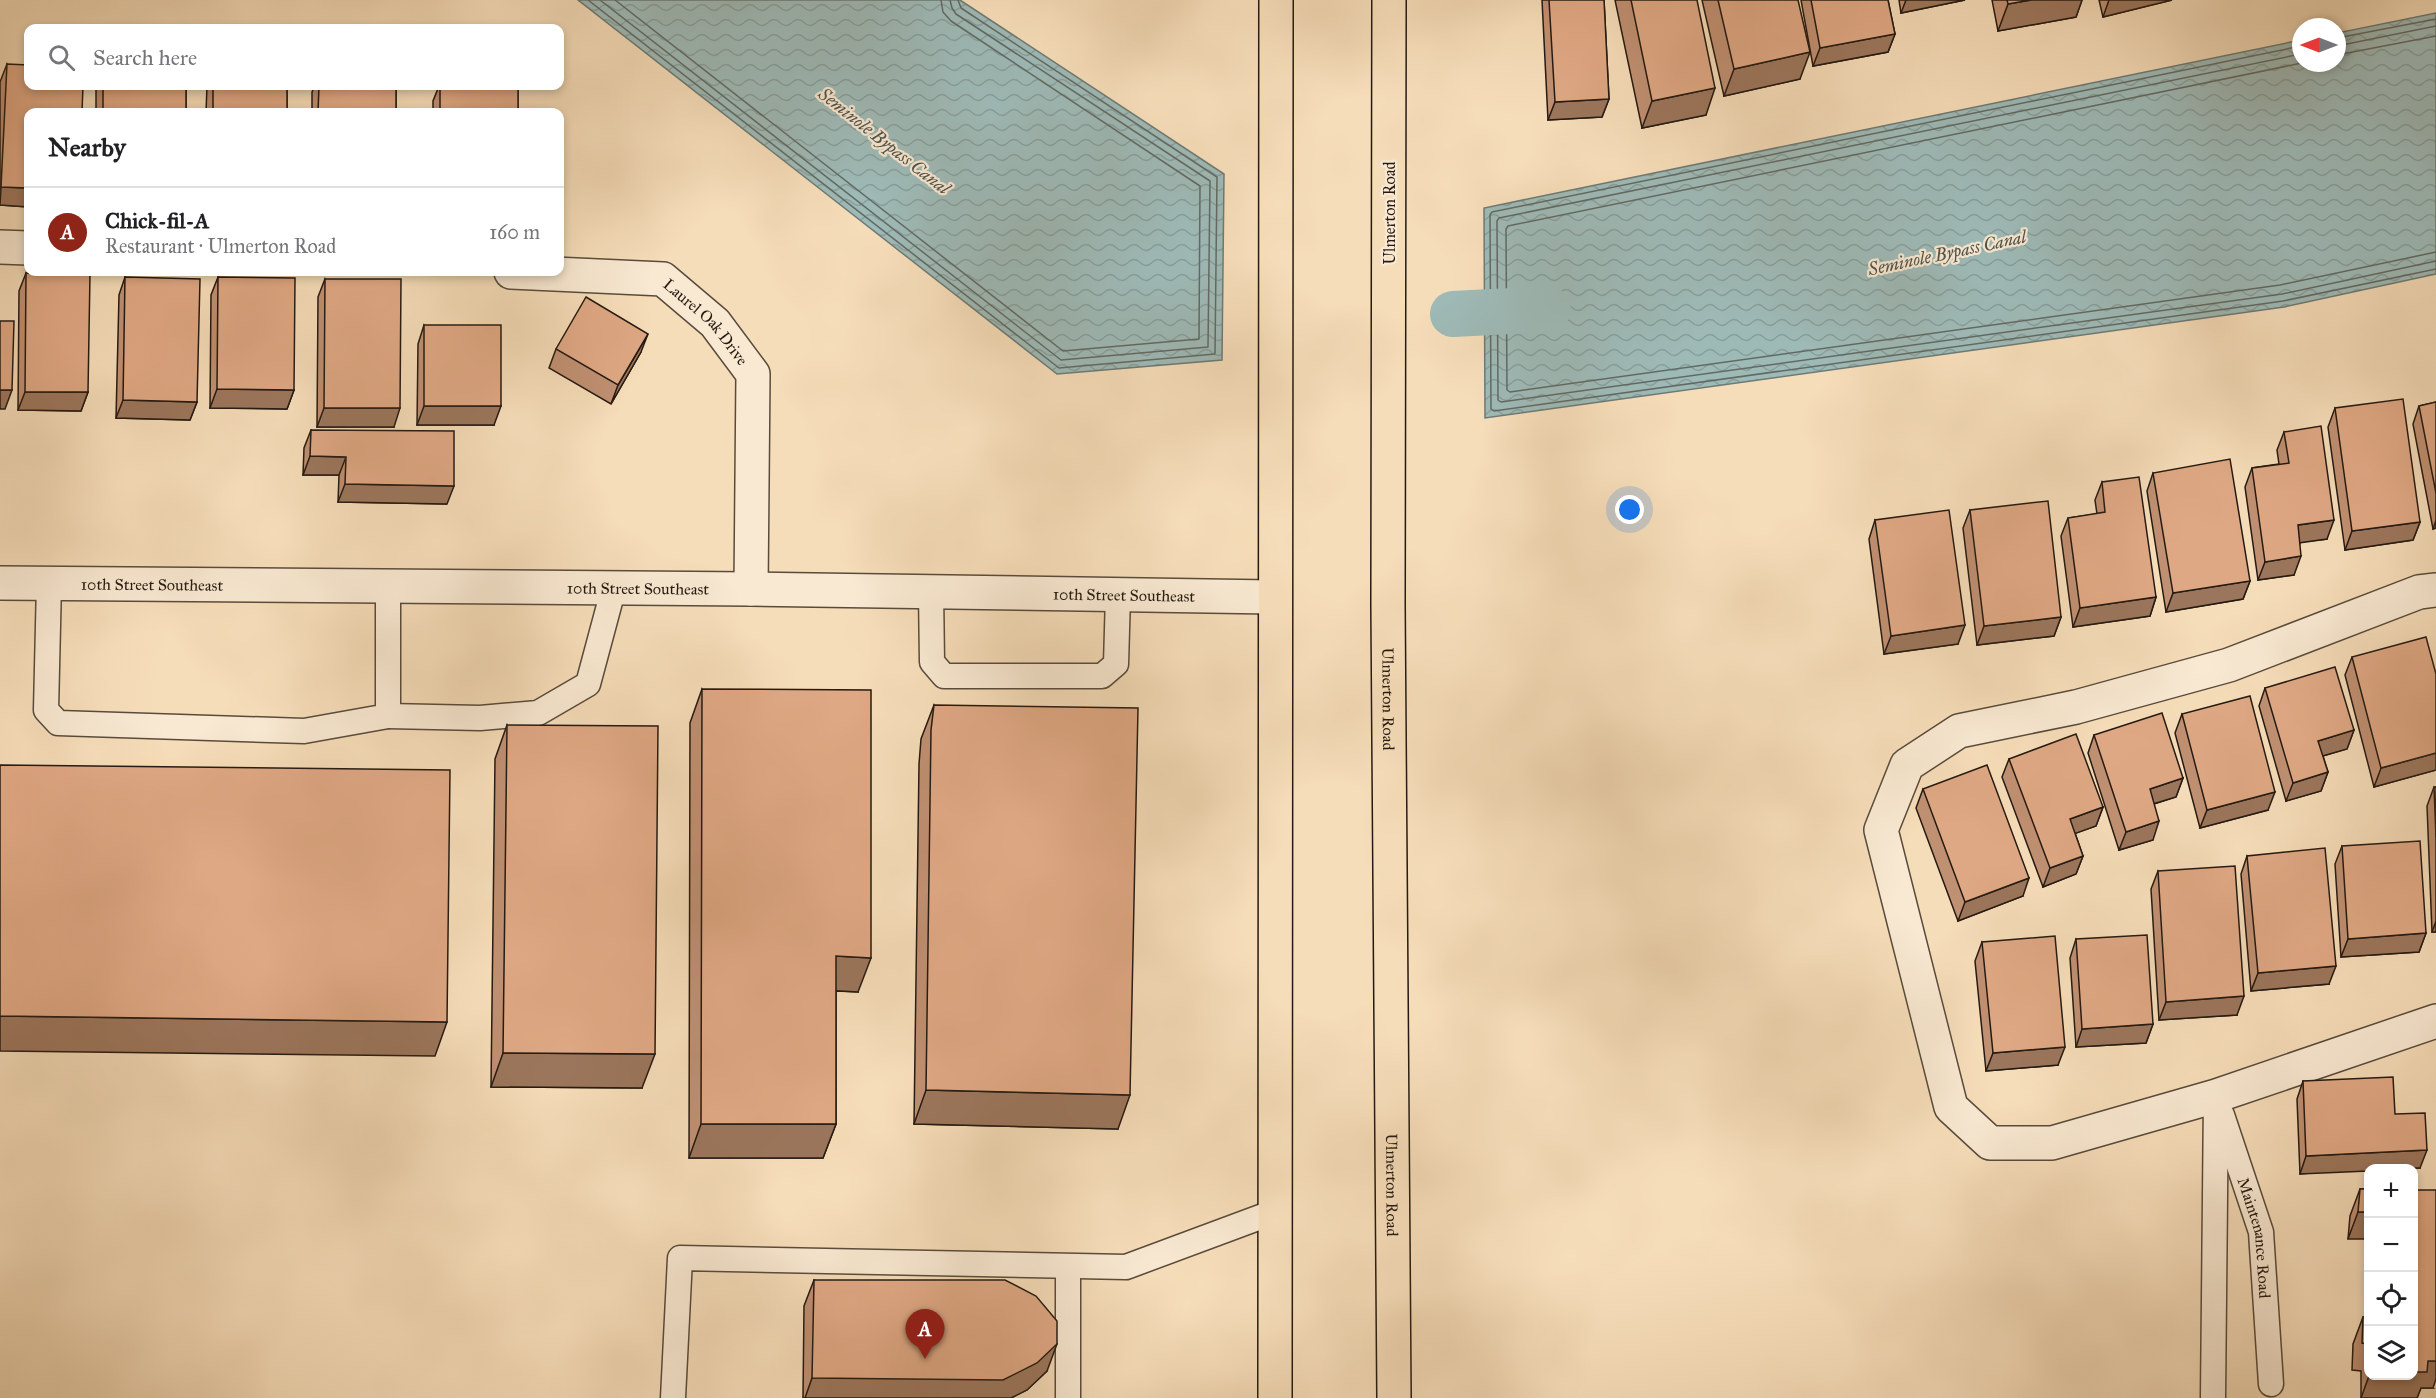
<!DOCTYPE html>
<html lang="en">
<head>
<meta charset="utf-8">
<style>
	body { margin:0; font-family:"IM FELL Great Primer",serif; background:#f6f6f6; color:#202124 }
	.controls { position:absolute; right:18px; bottom:18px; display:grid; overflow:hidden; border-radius:12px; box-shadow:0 3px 9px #0003 }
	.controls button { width:54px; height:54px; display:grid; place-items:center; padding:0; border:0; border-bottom:2px solid #e0e0e0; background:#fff; color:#202124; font:30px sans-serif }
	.compass { position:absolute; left:2292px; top:18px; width:54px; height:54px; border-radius:50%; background:#fff; box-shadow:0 3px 9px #0003; rotate:270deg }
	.you { position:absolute; left:1630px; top:510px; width:21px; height:21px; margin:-15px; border:4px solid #fff; border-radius:50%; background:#1a73e8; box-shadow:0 0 0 9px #1a73e833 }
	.badge { display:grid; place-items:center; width:39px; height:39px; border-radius:50%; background:#8f2418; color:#fff; font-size:20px; font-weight:700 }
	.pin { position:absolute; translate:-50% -50px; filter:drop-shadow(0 2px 3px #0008) }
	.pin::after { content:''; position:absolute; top:32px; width:21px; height:18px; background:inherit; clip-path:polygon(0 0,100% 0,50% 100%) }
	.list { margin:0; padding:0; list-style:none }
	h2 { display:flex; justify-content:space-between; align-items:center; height:78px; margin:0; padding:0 24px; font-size:26px }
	h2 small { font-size:20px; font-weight:400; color:#757577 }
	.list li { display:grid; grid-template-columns:39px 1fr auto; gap:18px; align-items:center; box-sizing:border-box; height:90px; padding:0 24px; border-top:2px solid #e0e0e0 }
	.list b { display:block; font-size:22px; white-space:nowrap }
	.list p { margin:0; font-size:20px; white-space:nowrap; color:#757577 }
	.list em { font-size:20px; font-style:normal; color:#757577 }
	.icon { flex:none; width:33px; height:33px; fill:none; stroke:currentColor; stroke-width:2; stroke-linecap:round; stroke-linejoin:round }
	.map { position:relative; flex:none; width:2436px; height:1398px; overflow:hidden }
	.search { position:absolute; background:#fff; box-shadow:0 3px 9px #0003; left:24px; top:24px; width:540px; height:66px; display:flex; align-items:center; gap:15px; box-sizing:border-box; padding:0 21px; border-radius:12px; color:#757577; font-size:22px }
	.panel { position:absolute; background:#fff; box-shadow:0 3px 9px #0003; left:24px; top:108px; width:540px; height:168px; border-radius:12px }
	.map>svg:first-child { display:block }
	.water { fill:url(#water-waves); stroke:#6e7a75; stroke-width:1.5 }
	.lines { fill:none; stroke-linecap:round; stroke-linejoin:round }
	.shore { stroke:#626a64; stroke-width:1.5 }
	.canal { stroke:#9ebab7; stroke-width:46 }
	.lane-casing { stroke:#594b3c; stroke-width:27 }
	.street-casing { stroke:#594b3c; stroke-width:36 }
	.primary-casing { stroke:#251a12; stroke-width:36 }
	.lane { stroke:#f9e9d2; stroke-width:24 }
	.street { stroke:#f9e9d2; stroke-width:33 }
	.primary { stroke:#f6ddb9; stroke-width:33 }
	.wall { fill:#c09072; stroke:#251a12; stroke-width:1.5 }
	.shaded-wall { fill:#9c765c; stroke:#251a12; stroke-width:1.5 }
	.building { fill:#dfa884; stroke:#251a12; stroke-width:1.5 }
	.labels { text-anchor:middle; stroke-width:4.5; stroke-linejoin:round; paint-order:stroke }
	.street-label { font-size:16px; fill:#251a12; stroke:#f9e9d2 }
	.water-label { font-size:18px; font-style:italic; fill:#4f524c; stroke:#f9e9d2 }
</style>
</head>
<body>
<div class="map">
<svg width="2436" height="1398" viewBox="0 0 2436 1398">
	<defs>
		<pattern id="water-waves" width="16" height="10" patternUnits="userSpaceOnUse" patternTransform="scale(1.5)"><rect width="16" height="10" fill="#9ebab7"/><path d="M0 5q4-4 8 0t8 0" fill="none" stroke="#889f9c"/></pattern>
	</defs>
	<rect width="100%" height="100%" fill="#f6ddb9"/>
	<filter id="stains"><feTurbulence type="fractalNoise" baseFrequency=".00333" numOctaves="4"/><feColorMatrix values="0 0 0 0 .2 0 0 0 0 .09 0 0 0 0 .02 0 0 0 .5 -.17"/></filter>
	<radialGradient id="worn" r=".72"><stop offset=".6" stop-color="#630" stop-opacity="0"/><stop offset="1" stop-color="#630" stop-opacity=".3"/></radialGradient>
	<g class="water">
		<path d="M578 0H960L1224 174 1222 360 1057 374Z"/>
		<path d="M2436 13V274L2284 307 1485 418 1484 208 2301 40V63H2337V33Z"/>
	</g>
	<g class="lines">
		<g class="shore">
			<path d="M588 0 1059 368 1215 354 1217 177 961 8 958 0"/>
			<path d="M600 0 1061 360 1208 347 1210 181 956 14 952 8 950 0"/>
			<path d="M615 0 1063 351 1199 339 1200 186 951 21 943 12 941 0"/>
			<path d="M2337 38 2436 19"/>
			<path d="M2301 46 1492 212 1490 215 1491 409 1494 411 2283 301 2436 269"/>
			<path d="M2337 46 2436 26"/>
			<path d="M2301 54 1499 218 1497 221 1498 400 1501 402 2282 294 2436 261"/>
			<path d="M2337 55 2436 36"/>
			<path d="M2302 63 1508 226 1506 229 1507 390 1510 392 2280 285 2436 252"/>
		</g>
		<path class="canal" d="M1453 314 1548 309"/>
		<g class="lane-casing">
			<g id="lane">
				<path d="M49 583 46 710 58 723 304 731 388 716V586"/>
				<path d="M931 592 932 662 944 676H1102L1116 664 1118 595"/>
				<path d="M388 716 480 718 538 713 588 684 614 587"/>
				<path id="s1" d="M2222 1115 2261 1232 2271 1384"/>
				<path d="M1068 1267V1398"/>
				<path d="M673 1398 680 1258 1126 1267 1274 1212"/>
				<path d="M2213 1398 2216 1096"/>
			</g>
		</g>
		<g class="street-casing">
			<g id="street">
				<path d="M0 247 28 248"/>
				<path id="s2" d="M511 272 663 279 715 323 753 374 751 589"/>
				<path id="s3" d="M0 583 751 589 1275 597"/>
				<path d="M2436 590 2419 592 2229 665 2076 707 1959 731 1907 765 1881 830 1951 1107 1990 1143H2052L2216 1096 2436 1021"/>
			</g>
		</g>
		<g class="primary-casing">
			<g id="primary">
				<path id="s4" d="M1389 0 1388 605 1394 1398"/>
				<path d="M1275 1398 1276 0"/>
			</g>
		</g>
		<use href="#lane" class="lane"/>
		<use href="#street" class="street"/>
		<use href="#primary" class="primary"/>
	</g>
	<g class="wall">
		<path d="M1542 0H1604L1609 99 1602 117 1548 120Z"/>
		<path d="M1615 0H1697L1706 115 1642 128Z"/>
		<path d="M1702 0H1798L1800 79 1724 96Z"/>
		<path d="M1801 0H1888L1895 34 1888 52 1813 66Z"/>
		<path d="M1899 0H1965L1901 13Z"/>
		<path d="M1992 0H2082L2076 17 1998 31Z"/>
		<path d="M2099 0H2172L2103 17Z"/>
		<path d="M7 64 28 112V207L0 205V82Z"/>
		<rect x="96" y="86" width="90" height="26"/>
		<path d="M207 86H287V112H206Z"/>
		<path d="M315 86H396V112H312V92Z"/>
		<path d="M439 86H518V112H433V101Z"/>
		<path d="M26 273 88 392 81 411 18 410 19 291Z"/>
		<path d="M125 277 197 402 190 420 116 418 119 295Z"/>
		<path d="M218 277 294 390 287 409 210 408 211 295Z"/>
		<path d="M325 279 394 427H317L318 297Z"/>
		<path d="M424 325 494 425H417L418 344Z"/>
		<path d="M556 349 641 352 611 404 549 368Z"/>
		<path d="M2436 402V528L2433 529 2413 424 2419 406Z"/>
		<path d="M2335 408 2420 522 2413 540 2345 550 2328 427Z"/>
		<path d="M311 430 447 504 338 502 339 475H303L304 448Z"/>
		<path d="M2284 432 2327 539 2300 542 2294 575 2258 580 2245 487 2252 468 2279 464 2277 450Z"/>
		<path d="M2153 473 2250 581 2243 599 2166 612 2147 491Z"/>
		<path d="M2102 482 2156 597 2150 616 2073 627 2061 536 2068 518 2097 514 2095 500Z"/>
		<path d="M1970 510 2061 617 2054 636 1977 645 1963 528Z"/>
		<path d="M1875 520 1958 644 1884 654 1869 539Z"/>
		<path d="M2352 657 2436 674V770L2374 787 2345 675Z"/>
		<path d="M2265 688 2354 730 2347 749 2323 756 2328 772 2321 791 2286 801 2259 706Z"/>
		<path d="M702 689 858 992 836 991V1124L823 1158H689L690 723Z"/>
		<path d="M934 705 1118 1129 914 1124 919 764 921 739Z"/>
		<path d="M2182 714 2268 810 2200 828 2175 733Z"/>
		<path d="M507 725 642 1088 491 1087 495 759Z"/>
		<path d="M2094 735 2183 778 2176 797 2154 804 2153 840 2119 850 2088 753Z"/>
		<path d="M2009 759 2103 807 2096 826 2075 833 2083 856 2076 874 2043 887 2002 777Z"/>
		<path d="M2434 787H2436V932H2432L2427 806Z"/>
		<path d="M1923 789 2023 896 1958 921 1916 808Z"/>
		<path d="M2342 846 2426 933 2419 952 2341 957 2335 864Z"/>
		<path d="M2247 856 2329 984 2251 991 2241 874Z"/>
		<path d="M2158 871 2237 1015 2159 1020 2151 889Z"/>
		<path d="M2076 939 2153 1024 2146 1043 2076 1047 2070 958Z"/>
		<path d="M1982 942 2058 1065 1986 1071 1975 961Z"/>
		<path d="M2303 1081 2395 1114 2420 1168H2368L2300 1174 2297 1099Z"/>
		<path d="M2360 1189H2368L2348 1239 2350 1216Z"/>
		<path d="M814 1280 1047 1371 1027 1390 1011 1398H803L804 1306Z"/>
		<path d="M2363 1317H2368V1376H2414L2433 1388H2421L2417 1398H2361V1371L2352 1370 2353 1344Z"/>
	</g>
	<g class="shaded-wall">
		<path d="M1906 0H1965L1901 13Z"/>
		<path d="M2031 0H2082L2076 17 1998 31 2008 4Z"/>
		<path d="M2109 0H2172L2103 17Z"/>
		<path d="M1895 34 1888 52 1813 66 1820 48Z"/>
		<path d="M1810 52 1800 79 1724 96 1734 69Z"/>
		<path d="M1715 88 1706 115 1642 128 1652 101Z"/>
		<path d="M1609 99 1602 117 1548 120 1555 102Z"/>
		<path d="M1 187 28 188V207L0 205Z"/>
		<path d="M648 334 641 352 611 404 618 385Z"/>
		<path d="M217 389 294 390 287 409 210 408Z"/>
		<path d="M0 390H12L5 409H0Z"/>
		<path d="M25 392H88L81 411 18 410Z"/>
		<path d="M123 400 197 402 190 420 116 418Z"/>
		<path d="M424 406H501L494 425H417Z"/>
		<path d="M324 408H400L394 427H317Z"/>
		<path d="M310 456 346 457 339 475H303Z"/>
		<path d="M345 484 454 486 447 504 338 502Z"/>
		<path d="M2334 520 2327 539 2291 544 2298 525Z"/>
		<path d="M2436 520V528L2433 529Z"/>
		<path d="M2420 522 2413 540 2345 550 2352 531Z"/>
		<path d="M2301 556 2294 575 2258 580 2265 562Z"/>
		<path d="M2250 581 2243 599 2166 612 2173 593Z"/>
		<path d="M2156 597 2150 616 2073 627 2080 608Z"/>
		<path d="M2061 617 2054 636 1977 645 1984 626Z"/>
		<path d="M1965 625 1958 644 1884 654 1891 636Z"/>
		<path d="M2354 730 2347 749 2312 759 2318 741Z"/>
		<path d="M2436 753V770L2374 787 2381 768Z"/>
		<path d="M2328 772 2321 791 2286 801 2293 783Z"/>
		<path d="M2183 778 2176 797 2143 807 2150 789Z"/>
		<path d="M2275 792 2268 810 2200 828 2207 810Z"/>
		<path d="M2103 807 2096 826 2063 838 2070 819Z"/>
		<path d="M2159 821 2153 840 2119 850 2126 832Z"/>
		<path d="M2083 856 2076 874 2043 887 2050 868Z"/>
		<path d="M2029 878 2023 896 1958 921 1965 902Z"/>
		<path d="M2436 921V932H2432Z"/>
		<path d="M2426 933 2419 952 2341 957 2348 939Z"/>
		<path d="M836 956 871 958 858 992 823 990Z"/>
		<path d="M2336 966 2329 984 2251 991 2258 973Z"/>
		<path d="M2244 996 2237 1015 2159 1020 2166 1002Z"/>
		<path d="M0 1016 447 1022 435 1056 0 1051Z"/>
		<path d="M2153 1024 2146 1043 2076 1047 2082 1029Z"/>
		<path d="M2065 1047 2058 1065 1986 1071 1993 1053Z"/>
		<path d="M503 1053 655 1054 642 1088 491 1087Z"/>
		<path d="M926 1090 1130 1095 1118 1129 914 1124Z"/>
		<path d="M701 1124H836L823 1158H689Z"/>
		<path d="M2427 1150 2420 1168H2368V1171L2300 1174 2306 1156Z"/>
		<path d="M2358 1212H2368V1239H2348Z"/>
		<path d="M1057 1344 1047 1371 1027 1390 1011 1398H805L812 1378Z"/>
		<path d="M2428 1361H2436V1379L2433 1388H2421L2417 1398H2361L2369 1376H2414V1372Z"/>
	</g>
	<g class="building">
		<path d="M1549 0H1604L1609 99 1555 102Z"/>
		<path d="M1631 0H1697L1715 88 1652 101Z"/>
		<path d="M1718 0H1798L1810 52 1734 69Z"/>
		<path d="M1811 0H1888L1895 34 1820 48Z"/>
		<path d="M2007 0H2031L2008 4Z"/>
		<path d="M7 64 28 65V86H83L82 112H28V188L1 187Z"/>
		<rect x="103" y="86" width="83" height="26"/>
		<rect x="213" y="86" width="74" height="26"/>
		<path d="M319 86H396V112H318Z"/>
		<rect x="440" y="86" width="78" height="26"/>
		<path d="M26 273 90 274 88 392H25Z"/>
		<path d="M125 277 200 279 197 402 123 400Z"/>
		<path d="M218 277 295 278 294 390 217 389Z"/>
		<path d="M325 279H401L400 408H324Z"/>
		<path d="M586 297 648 334 618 385 556 349Z"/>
		<path d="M0 321H14L12 390H0Z"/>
		<rect x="424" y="325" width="77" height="81"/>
		<path d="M2403 399 2420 522 2352 531 2335 408Z"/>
		<path d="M2436 402V493L2419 406Z"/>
		<path d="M2321 426 2334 520 2298 525 2301 556 2265 562 2252 468 2289 463 2284 432Z"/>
		<path d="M311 430 454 431V486L345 484 346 457 310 456Z"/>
		<path d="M2230 459 2250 581 2173 593 2153 473Z"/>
		<path d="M2139 477 2156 597 2080 608 2068 518 2105 512 2102 482Z"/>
		<path d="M2048 501 2061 617 1984 626 1970 510Z"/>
		<path d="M1949 510 1965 625 1891 636 1875 520Z"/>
		<path d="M2426 637 2436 674V753L2381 768 2352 657Z"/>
		<path d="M2335 667 2354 730 2318 741 2328 772 2293 783 2265 688Z"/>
		<path d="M702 689 871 690V958L836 956V1124H701Z"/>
		<path d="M2250 696 2275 792 2207 810 2182 714Z"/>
		<path d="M934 705 1138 708 1130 1095 926 1090 931 730Z"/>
		<path d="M2162 713 2183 778 2150 789 2159 821 2126 832 2094 735Z"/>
		<path d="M507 725 658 726 655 1054 503 1053Z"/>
		<path d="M2076 734 2103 807 2070 819 2083 856 2050 868 2009 759Z"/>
		<path d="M0 765 450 770 447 1022 0 1016Z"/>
		<path d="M1987 765 2029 878 1965 902 1923 789Z"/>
		<path d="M2434 787H2436V837Z"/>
		<path d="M2420 841 2426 933 2348 939 2342 846Z"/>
		<path d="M2325 848 2336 966 2258 973 2247 856Z"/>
		<path d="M2235 866 2244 996 2166 1002 2158 871Z"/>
		<path d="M2147 935 2153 1024 2082 1029 2076 939Z"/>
		<path d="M2055 936 2065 1047 1993 1053 1982 942Z"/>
		<path d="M2393 1077 2395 1114 2425 1113 2427 1150 2306 1156 2303 1081Z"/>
		<path d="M2360 1189H2368V1212H2358Z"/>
		<path d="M2414 1190H2436V1361H2428L2427 1372H2414Z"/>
		<path d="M814 1280H1005L1036 1296 1057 1321V1344L1037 1363 1003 1380 812 1378Z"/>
		<path d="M2363 1317H2368V1344L2362 1343Z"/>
	</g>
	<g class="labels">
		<g class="street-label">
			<text transform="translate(1389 213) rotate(-90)" y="6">Ulmerton Road</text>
			<text dy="6" stroke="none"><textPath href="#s2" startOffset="213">Laurel Oak Drive</textPath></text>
			<text dy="6" stroke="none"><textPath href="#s3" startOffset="152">10th Street Southeast</textPath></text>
			<text dy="6" stroke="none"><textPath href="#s3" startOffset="638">10th Street Southeast</textPath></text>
			<text dy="6" stroke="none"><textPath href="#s3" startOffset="1124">10th Street Southeast</textPath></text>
			<text dy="6" stroke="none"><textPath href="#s4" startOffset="699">Ulmerton Road</textPath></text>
			<text dy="6" stroke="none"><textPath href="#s4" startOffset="1185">Ulmerton Road</textPath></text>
			<text dy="6" stroke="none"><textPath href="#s1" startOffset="128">Maintenance Road</textPath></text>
		</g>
		<g class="water-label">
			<text transform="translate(884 141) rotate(38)" y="6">Seminole Bypass Canal</text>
			<text transform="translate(1947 253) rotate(-12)" y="6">Seminole Bypass Canal</text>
		</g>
	</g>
	<rect width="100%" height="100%" filter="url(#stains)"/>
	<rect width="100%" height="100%" fill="url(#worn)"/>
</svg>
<div class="controls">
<button>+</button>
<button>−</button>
<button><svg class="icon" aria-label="locate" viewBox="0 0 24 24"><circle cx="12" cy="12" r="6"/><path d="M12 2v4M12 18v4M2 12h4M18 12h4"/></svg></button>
<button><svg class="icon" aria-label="layers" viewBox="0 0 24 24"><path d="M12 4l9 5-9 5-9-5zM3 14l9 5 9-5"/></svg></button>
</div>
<svg class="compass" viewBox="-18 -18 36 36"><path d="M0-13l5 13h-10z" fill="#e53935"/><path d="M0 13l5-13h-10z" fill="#757577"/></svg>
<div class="you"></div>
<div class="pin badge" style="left:925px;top:1359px">A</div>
<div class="search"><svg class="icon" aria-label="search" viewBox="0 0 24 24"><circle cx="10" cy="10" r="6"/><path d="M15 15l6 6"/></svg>Search here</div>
<section class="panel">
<h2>Nearby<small></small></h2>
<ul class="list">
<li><span class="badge">A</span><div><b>Chick-fil-A</b><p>Restaurant · Ulmerton Road</p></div><em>160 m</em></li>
</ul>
</section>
</div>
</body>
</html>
